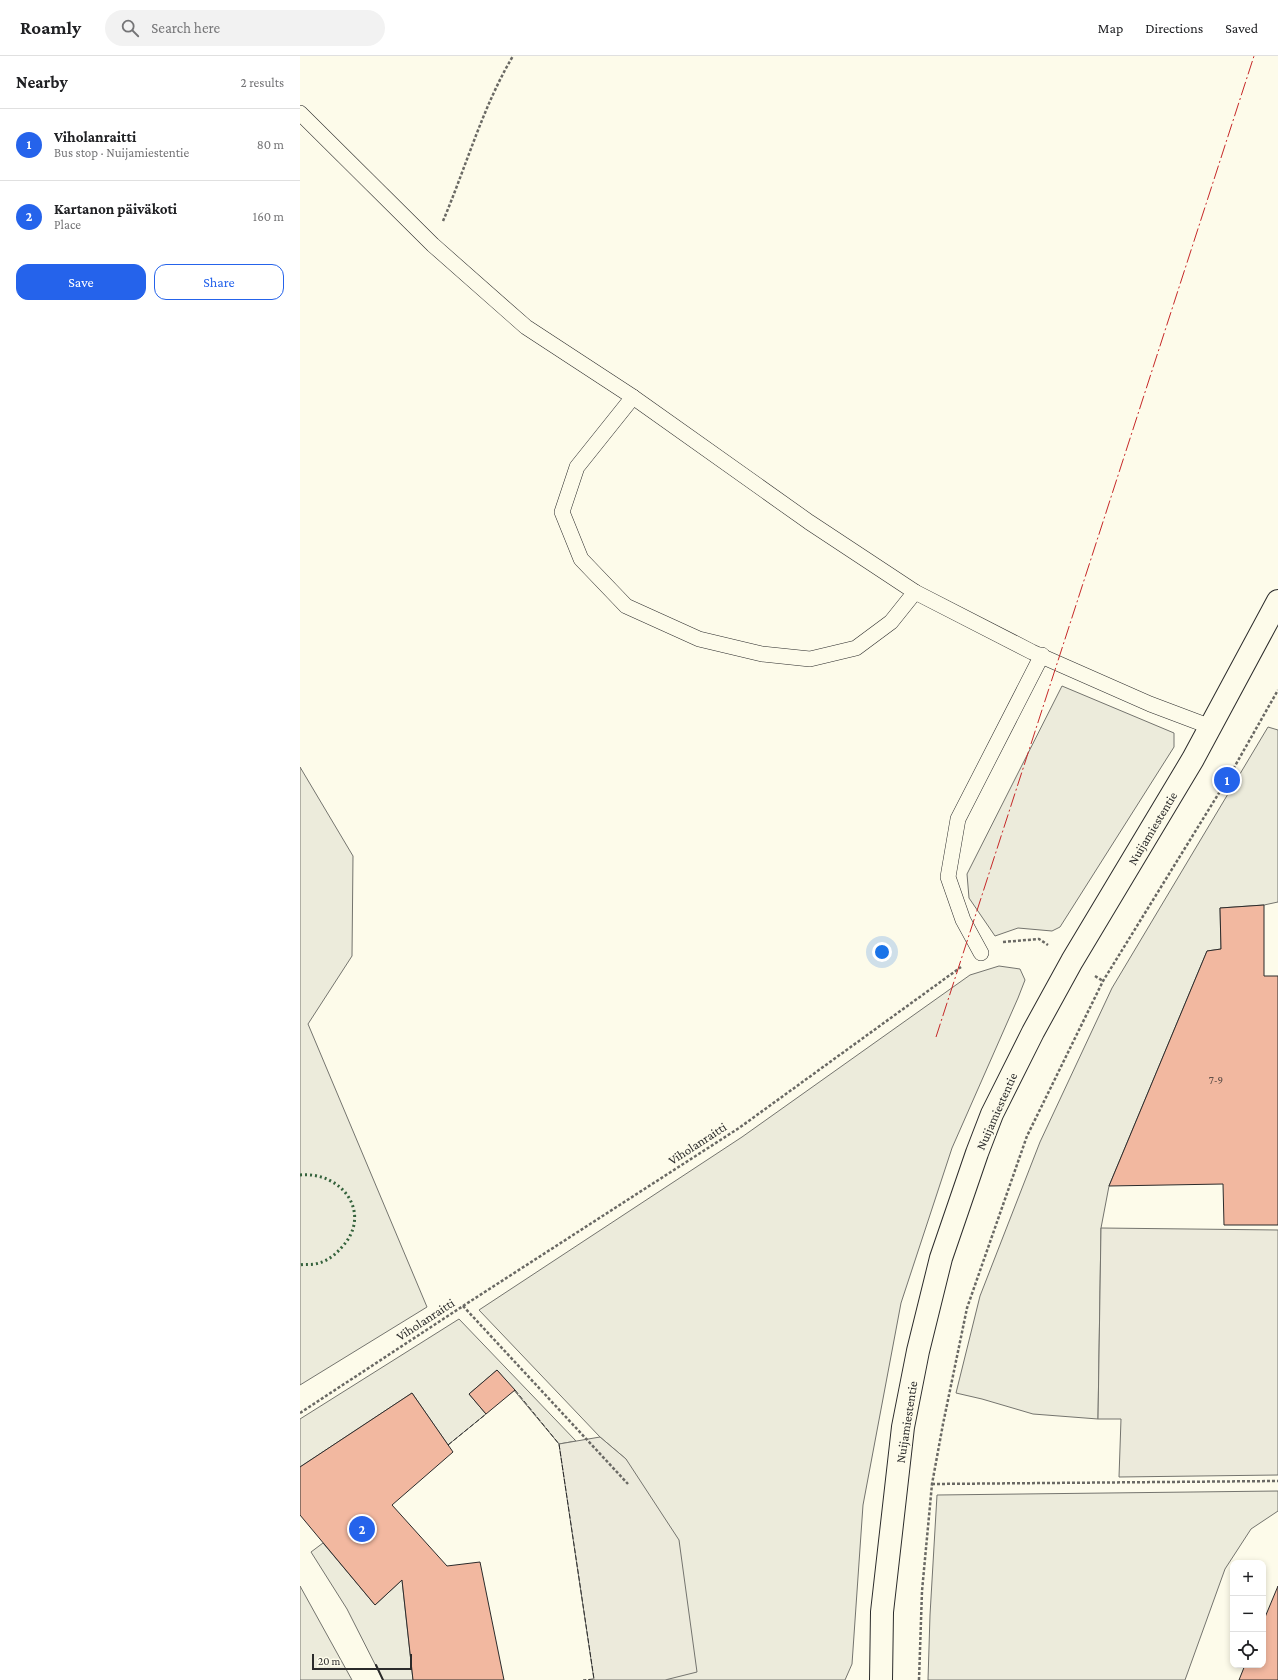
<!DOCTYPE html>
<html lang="en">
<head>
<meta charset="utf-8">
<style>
	body { margin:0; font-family:"Crimson Pro",serif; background:#f2f2f2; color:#202124 }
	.controls { position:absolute; right:12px; bottom:12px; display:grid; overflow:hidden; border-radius:8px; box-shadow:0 2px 6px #0003 }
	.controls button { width:36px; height:36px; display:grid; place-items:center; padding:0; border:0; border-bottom:1px solid #e0e0e0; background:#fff; color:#202124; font:20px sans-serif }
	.scale { position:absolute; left:12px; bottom:10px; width:100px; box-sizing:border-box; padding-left:4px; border:2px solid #2b2b2b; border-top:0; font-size:11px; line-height:14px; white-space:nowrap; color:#2b2b2b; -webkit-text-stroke:3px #fdfbea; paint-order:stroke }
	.you { position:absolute; left:582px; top:896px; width:14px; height:14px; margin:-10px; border:3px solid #fff; border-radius:50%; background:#1a73e8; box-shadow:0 0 0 6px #1a73e833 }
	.badge { display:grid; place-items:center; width:26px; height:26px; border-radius:50%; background:#2563eb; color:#fff; font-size:13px; font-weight:700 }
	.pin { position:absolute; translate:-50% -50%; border:2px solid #fff; box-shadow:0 1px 4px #0006 }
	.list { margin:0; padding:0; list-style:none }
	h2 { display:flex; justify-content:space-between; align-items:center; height:52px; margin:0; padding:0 16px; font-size:17px }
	h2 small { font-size:13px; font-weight:400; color:#757577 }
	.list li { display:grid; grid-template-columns:26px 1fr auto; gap:12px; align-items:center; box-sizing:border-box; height:72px; padding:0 16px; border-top:1px solid #e0e0e0 }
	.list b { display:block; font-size:15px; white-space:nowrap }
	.list p { margin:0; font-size:13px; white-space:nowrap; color:#757577 }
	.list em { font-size:13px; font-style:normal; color:#757577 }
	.actions { display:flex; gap:8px; padding:12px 16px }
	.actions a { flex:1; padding:9px 0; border:1px solid #2563eb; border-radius:12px; text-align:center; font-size:14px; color:#2563eb }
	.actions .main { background:#2563eb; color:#fff }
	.icon { flex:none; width:22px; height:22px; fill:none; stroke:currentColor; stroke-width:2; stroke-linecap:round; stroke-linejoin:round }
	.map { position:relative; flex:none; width:978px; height:1624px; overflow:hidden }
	header { display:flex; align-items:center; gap:24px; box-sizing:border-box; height:56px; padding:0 20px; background:#fff; border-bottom:1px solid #e0e0e0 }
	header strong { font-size:19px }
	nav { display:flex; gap:22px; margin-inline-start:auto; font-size:14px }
	.search { width:280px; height:36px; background:#f2f2f2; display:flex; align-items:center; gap:10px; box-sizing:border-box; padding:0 14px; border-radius:22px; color:#757577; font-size:15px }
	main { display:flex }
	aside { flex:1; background:#fff }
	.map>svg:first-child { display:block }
	.green { fill:#ecebdb; stroke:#74746e }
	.parking { fill:#eceadb; stroke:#74746e }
	.building { fill:#f2b8a0; stroke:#2b2b2b }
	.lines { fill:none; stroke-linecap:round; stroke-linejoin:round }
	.lane-casing { stroke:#2b2b2b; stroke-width:16 }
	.secondary-casing { stroke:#2b2b2b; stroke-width:24 }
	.path { stroke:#6a6964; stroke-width:2.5; stroke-dasharray:3 2; stroke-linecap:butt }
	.lane { stroke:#fdfbea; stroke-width:15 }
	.secondary { stroke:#fdfbea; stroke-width:22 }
	.hedge { stroke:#34623c; stroke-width:3; stroke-dasharray:2 3; stroke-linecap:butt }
	.fence { stroke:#2b2b2b; stroke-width:1; stroke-dasharray:5 2; stroke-linecap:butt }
	.wall { stroke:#2b2b2b; stroke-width:2 }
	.power { stroke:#c62828; stroke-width:1; stroke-dasharray:14 3 2 3; stroke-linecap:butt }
	.labels { text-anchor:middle; stroke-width:3; stroke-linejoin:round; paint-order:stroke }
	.number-label { font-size:11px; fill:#5d4e48 }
	.street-label { font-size:13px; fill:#2b2b2b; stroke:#fdfbea }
</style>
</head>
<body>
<header>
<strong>Roamly</strong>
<div class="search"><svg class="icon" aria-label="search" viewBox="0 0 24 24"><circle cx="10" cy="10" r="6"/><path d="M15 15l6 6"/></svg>Search here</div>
<nav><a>Map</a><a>Directions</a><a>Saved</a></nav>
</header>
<main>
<aside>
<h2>Nearby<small>2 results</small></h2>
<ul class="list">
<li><span class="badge">1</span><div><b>Viholanraitti</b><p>Bus stop · Nuijamiestentie</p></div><em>80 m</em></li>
<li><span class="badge">2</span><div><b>Kartanon päiväkoti</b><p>Place</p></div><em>160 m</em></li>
</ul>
<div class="actions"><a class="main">Save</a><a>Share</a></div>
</aside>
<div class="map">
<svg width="978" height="1624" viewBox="0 0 978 1624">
	<rect width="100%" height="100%" fill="#fdfbea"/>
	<g class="green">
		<path d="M762 630 874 677V691L760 871 752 875 718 872 695 880 669 842 667 818Z"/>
		<path d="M968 671 978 674V846L964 849 920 852 921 893 907 895 809 1130 801 1172 798 1363 733 1358 682 1343 656 1337 680 1240 740 1086 812 932Z"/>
		<path d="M0 711 53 800 52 900 8 968 127 1251 0 1329Z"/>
		<path d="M699 910 720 913 725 924 718 942 652 1092 601 1247 563 1449 552 1608 545 1624H368L326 1403 300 1381 179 1254 442 1081 670 919Z"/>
		<path d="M159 1263 276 1385 259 1388 197 1314 169 1338 186 1358 148 1389 112 1337 0 1411V1363Z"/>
		<path d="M978 1435V1455L951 1473 925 1513 885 1624H628L630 1559 637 1439Z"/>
		<path d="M23 1487 75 1549 102 1524 113 1624H83L47 1553 11 1496Z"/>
		<path d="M0 1530 52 1624H0Z"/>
	</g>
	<g class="parking">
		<path d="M801 1172 978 1174V1419L819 1421 821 1363H798Z"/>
		<path d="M300 1381 326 1403 379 1484 397 1616 365 1624H294L259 1388Z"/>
	</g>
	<g class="building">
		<path d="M964 849V920H978V1169H924L923 1128 809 1130 907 895 921 893 920 852Z"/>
		<path d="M197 1314 215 1334 186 1358 169 1338Z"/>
		<path d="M112 1337 153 1396 92 1449 147 1510 180 1506 204 1624H113L102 1524 75 1549 0 1459V1411Z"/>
		<path d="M978 1530V1624H939L945 1609H963V1566Z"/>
	</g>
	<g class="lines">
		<g class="lane-casing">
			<g id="lane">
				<path d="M0 57 133 189 226 271 333 341 509 466 615 536 732 596 850 648 911 671"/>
				<path d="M333 341 277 411 262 456 281 503 326 550 399 583 462 598 510 603 556 592 591 566 615 536"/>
				<path d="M681 897 663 864 648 821 658 763 742 599"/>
			</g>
		</g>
		<g class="secondary-casing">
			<path id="secondary" d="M581 1624 582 1556 603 1371 618 1295 641 1202 677 1097 692 1058 733 976 772 905 893 703 978 545"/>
		</g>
		<g class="path">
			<path d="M143 165C166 111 183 50 213 0"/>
			<path d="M703 886 739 883 748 889"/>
			<path d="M795 920 803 925"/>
			<path d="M163 1250 328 1428"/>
			<path d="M0 1357 163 1250 439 1072 661 911"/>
			<path d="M632 1428 978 1425"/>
			<path d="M619 1624 622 1535 632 1428 643 1368 667 1252 727 1080 803 925 927 724 978 634"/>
		</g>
		<use href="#lane" class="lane"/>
		<use href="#secondary" class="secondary"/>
		<path class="hedge" d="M0 1119C42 1115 74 1158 41 1192 34 1200 26 1206 15 1208 10 1209 5 1208 0 1209"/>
		<g class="fence">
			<path d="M215 1334 259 1388 294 1623 283 1624"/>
			<path d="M148 1389 186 1358"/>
		</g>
		<path class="wall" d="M76 1609 83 1624"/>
		<path class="power" d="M636 981 954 0"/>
	</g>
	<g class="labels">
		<g class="number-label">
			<text x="916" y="1028">7-9</text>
		</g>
		<g class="street-label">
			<text transform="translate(852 772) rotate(-59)" y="5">Nuijamiestentie</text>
			<text transform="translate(696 1055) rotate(-66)" y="5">Nuijamiestentie</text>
			<text transform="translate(397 1087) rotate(-33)" y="5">Viholanraitti</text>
			<text transform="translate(125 1263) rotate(-33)" y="5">Viholanraitti</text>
			<text transform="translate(606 1366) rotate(-81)" y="5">Nuijamiestentie</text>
		</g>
	</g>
</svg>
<div class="controls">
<button>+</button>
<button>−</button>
<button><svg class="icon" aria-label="locate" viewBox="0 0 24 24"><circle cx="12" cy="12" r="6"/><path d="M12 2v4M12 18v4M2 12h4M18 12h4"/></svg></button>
</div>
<div class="scale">20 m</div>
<div class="you"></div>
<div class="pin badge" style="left:927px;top:724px">1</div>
<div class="pin badge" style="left:62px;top:1473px">2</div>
</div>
</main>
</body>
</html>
